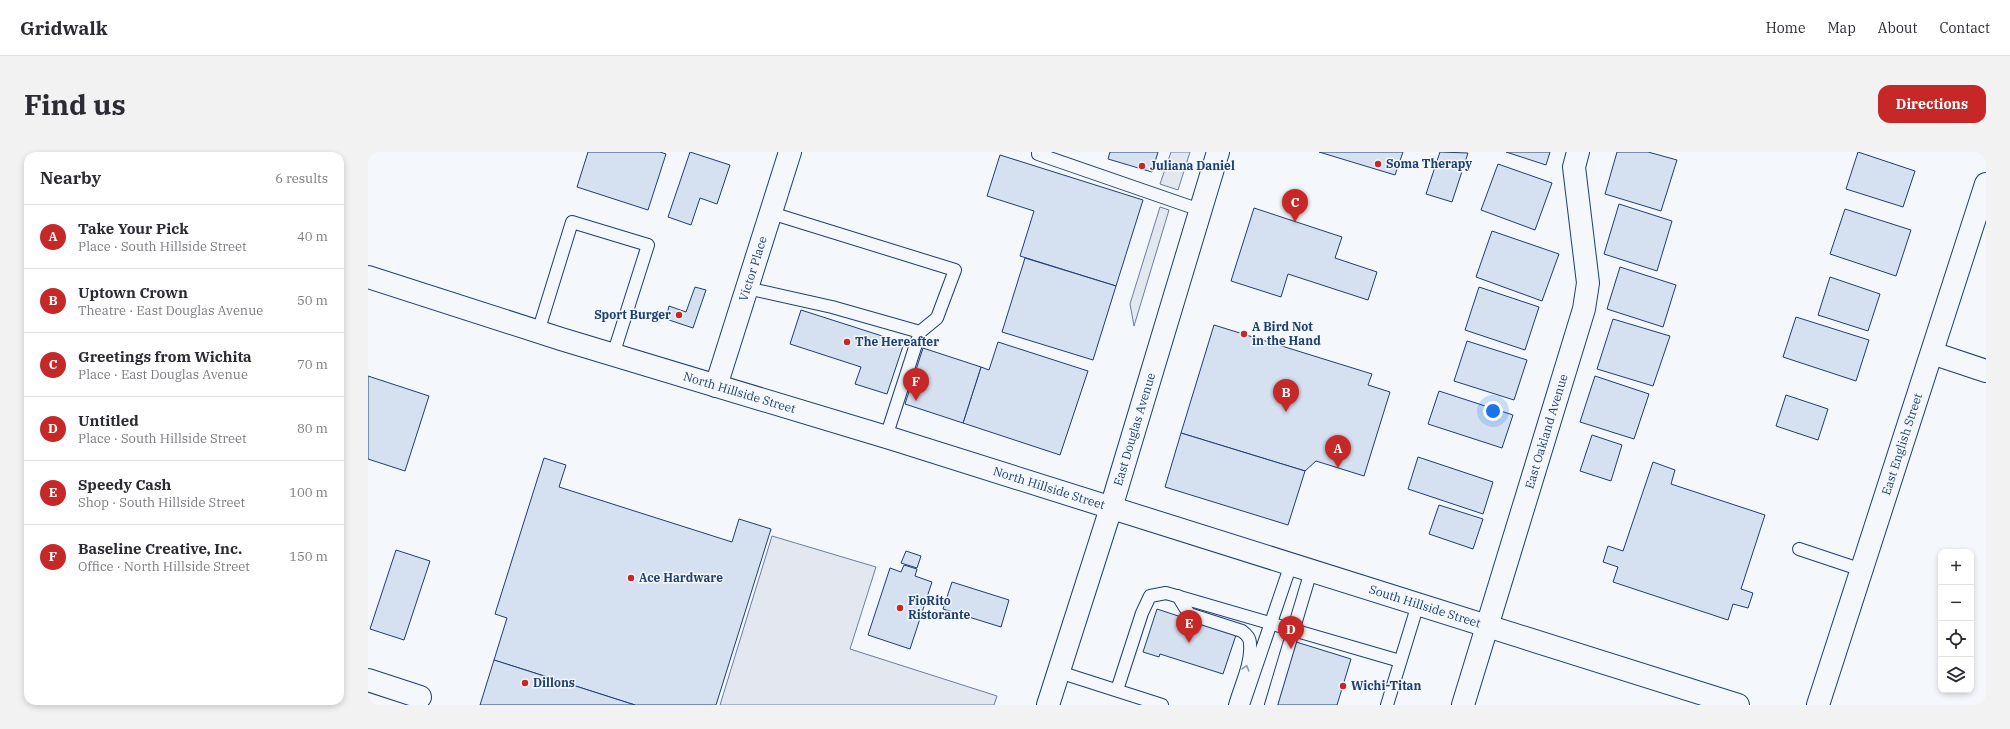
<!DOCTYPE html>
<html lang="en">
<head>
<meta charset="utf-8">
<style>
	body { margin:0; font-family:"IBM Plex Serif",serif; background:#f2f2f3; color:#2b2b33 }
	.controls { position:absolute; right:12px; bottom:12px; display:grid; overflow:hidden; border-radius:8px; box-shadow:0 2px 6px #0003 }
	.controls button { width:36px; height:36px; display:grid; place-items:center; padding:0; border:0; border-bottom:1px solid #e1e1e2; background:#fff; color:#2b2b33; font:20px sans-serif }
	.you { position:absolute; left:1125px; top:259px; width:14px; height:14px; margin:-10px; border:3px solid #fff; border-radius:50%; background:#1a73e8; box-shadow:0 0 0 6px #1a73e833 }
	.badge { display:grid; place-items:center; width:26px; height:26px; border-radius:50%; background:#c62828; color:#fff; font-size:13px; font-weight:700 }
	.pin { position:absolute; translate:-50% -33px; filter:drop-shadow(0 1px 2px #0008) }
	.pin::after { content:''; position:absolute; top:21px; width:14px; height:12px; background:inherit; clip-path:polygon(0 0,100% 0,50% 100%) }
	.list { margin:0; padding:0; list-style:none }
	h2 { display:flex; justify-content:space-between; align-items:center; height:52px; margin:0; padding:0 16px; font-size:17px }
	h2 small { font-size:13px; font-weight:400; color:#7c7c81 }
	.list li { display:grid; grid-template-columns:26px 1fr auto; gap:12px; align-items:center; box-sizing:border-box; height:64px; padding:0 16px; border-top:1px solid #e1e1e2 }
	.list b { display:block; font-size:15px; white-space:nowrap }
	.list p { margin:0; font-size:13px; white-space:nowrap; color:#7c7c81 }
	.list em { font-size:13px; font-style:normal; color:#7c7c81 }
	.icon { flex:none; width:22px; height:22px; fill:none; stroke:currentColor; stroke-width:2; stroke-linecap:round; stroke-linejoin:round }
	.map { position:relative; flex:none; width:1618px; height:553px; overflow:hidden; border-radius:12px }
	header { display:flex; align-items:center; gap:24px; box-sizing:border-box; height:56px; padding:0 20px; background:#fff; border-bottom:1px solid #e1e1e2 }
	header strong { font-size:19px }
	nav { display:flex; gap:22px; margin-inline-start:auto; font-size:14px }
	.intro { display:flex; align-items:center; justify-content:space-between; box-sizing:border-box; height:96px; padding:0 24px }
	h1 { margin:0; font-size:28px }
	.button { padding:10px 18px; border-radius:12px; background:#c62828; color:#fff; font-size:14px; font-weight:700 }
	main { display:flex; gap:24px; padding:0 24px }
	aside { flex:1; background:#fff; border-radius:12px; box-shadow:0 2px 6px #0003 }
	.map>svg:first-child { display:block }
	.parking { fill:#e3e8f0; stroke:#687fa3 }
	.building { fill:#d5e0f0; stroke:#1d3f73 }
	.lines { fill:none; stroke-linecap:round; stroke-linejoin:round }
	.service-casing { stroke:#1d3f73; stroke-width:14 }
	.minor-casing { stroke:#1d3f73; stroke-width:24 }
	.secondary-casing { stroke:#1d3f73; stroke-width:24 }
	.service { stroke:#f4f7fb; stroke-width:12 }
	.minor { stroke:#f4f7fb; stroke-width:22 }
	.secondary { stroke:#f4f7fb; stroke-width:22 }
	.oneway { stroke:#889bb7 }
	.poi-dot { fill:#c62828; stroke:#f4f7fb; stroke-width:1.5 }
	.labels { text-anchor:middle; stroke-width:3; stroke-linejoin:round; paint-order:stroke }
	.poi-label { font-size:12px; font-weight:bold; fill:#1d3f73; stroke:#f4f7fb; text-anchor:start }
	.street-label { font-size:12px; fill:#1d3f73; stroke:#f4f7fb }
</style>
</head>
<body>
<header>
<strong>Gridwalk</strong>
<nav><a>Home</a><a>Map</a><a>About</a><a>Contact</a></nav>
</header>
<div class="intro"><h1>Find us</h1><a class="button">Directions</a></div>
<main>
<aside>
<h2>Nearby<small>6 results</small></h2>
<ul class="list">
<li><span class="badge">A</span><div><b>Take Your Pick</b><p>Place · South Hillside Street</p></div><em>40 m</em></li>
<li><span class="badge">B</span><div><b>Uptown Crown</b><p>Theatre · East Douglas Avenue</p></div><em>50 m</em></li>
<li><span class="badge">C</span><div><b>Greetings from Wichita</b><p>Place · East Douglas Avenue</p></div><em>70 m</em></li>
<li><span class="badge">D</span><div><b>Untitled</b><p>Place · South Hillside Street</p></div><em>80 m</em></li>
<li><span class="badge">E</span><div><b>Speedy Cash</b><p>Shop · South Hillside Street</p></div><em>100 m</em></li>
<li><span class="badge">F</span><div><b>Baseline Creative, Inc.</b><p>Office · North Hillside Street</p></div><em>150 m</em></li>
</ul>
</aside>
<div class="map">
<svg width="1618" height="553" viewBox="0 0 1618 553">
	<rect width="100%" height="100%" fill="#f4f7fb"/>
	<g class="parking">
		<path d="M803 0H822L810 38 792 32Z"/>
		<path d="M792 55 801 58 766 174 762 152Z"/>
		<path d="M404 384 508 415 482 497 629 544 626 553H352Z"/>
	</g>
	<g class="building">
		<path d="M220 0H292L298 2 280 58 209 35Z"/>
		<path d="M322 0 362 13 349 52 332 46 323 73 300 65Z"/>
		<path d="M742 0H790L784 20 740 7Z"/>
		<path d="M951 0H1035L1027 23Z"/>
		<path d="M1072 0 1100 1 1084 50 1058 42Z"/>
		<path d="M1138 0H1182L1178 13Z"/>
		<path d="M1249 0H1280L1309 8 1293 59 1237 42Z"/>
		<path d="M1490 0 1547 19 1535 55 1478 37Z"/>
		<path d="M632 3 775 48 748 134 652 104 666 59 619 44Z"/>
		<path d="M1130 12 1184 31 1167 78 1113 58Z"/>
		<path d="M1251 52 1304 69 1289 119 1236 102Z"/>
		<path d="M886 56 974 85 967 106 1009 120 1000 148 920 122 913 145 863 129Z"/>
		<path d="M1477 57 1543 78 1528 124 1462 102Z"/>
		<path d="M1124 79 1191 102 1174 149 1108 125Z"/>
		<path d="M657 106 748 134 725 208 634 180Z"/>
		<path d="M1252 115 1308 133 1295 175 1239 157Z"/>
		<path d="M1462 125 1512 142 1500 179 1450 163Z"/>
		<path d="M327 135 338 138 325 176 298 167 301 154 318 160Z"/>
		<path d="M1111 135 1171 155 1157 198 1097 178Z"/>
		<path d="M433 158 536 191 519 242 487 232 493 215 422 192Z"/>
		<path d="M1428 165 1501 188 1488 229 1415 205Z"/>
		<path d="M1245 167 1302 184 1285 234 1229 217Z"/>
		<path d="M846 173 1004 222 1000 233 1022 240 996 324 948 309 937 319 813 281Z"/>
		<path d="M1099 189 1159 208 1146 248 1086 229Z"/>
		<path d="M630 190 720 219 692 303 595 271 613 215 621 218Z"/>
		<path d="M555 196 613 215 595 271 537 252Z"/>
		<path d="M0 224 61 244 37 319 0 307Z"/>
		<path d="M1227 224 1281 242 1266 287 1212 270Z"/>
		<path d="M1071 239 1145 263 1134 296 1060 272Z"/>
		<path d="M1418 243 1460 257 1450 288 1408 274Z"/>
		<path d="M813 281 937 319 920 373 797 335Z"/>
		<path d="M1224 283 1254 293 1243 329 1212 319Z"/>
		<path d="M1050 305 1125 330 1115 362 1040 337Z"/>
		<path d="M176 306 198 313 191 335 364 390 371 367 403 377 348 553H267L126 508 139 466 127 462Z"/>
		<path d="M1285 310 1307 318 1303 332 1397 363 1373 437 1385 441 1380 456 1365 452 1360 468 1245 430 1250 415 1235 410 1240 394 1255 399Z"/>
		<path d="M1071 353 1115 367 1105 397 1061 382Z"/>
		<path d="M28 398 62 409 36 488 2 477Z"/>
		<path d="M538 399 553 404 549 416 533 411Z"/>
		<path d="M536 413 549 417 547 424 564 430 542 497 500 483 522 416 533 420Z"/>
		<path d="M584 430 641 448 633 475 575 457Z"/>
		<path d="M789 457 868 483 855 522 792 502 791 505 775 500Z"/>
		<path d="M925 489 983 507 969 553H906Z"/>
		<path d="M126 508 267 553H112Z"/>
	</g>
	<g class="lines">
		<g class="service-casing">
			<g id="service">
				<path d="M670 0V2L832 58"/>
				<path d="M403 61 587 118 569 166 552 180"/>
				<path d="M379 136 464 155 552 180 518 285"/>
				<path d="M170 180 204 70 280 93 245 203"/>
				<path d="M1431 397 1494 418"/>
				<path d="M810 444 821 462 874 479C879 483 882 486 882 492 884 511 872 535 867 553"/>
				<path d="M691 520 794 553"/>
				<path d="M749 538 774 461 782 444 798 441 1032 509"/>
				<path d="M875 553 923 412"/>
				<path d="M903 553 943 419"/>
				<path d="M1019 553 1050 452"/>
			</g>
		</g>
		<g class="minor-casing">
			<g id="minor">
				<path d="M1564 201 1618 219"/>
				<path id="s1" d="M348 234 422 0"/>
				<path d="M0 528 52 545"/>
				<path id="s2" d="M1095 553 1216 157 1220 131 1206 15 1210 0"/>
				<path id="s3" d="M1450 553 1618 32"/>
			</g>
		</g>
		<g class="secondary-casing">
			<g id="secondary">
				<path id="s4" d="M0 125 193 187 525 287 1370 553"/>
				<path id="s5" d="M680 553 743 356 850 0"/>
			</g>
		</g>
		<use href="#service" class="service"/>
		<use href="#minor" class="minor"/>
		<use href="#secondary" class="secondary"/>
	</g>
	<defs><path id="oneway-chevron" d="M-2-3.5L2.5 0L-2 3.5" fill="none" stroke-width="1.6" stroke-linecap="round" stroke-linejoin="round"/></defs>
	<use class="oneway" href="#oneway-chevron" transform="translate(878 516) rotate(-73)"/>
	<g class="poi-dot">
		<circle cx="1010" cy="12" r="4"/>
		<circle cx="774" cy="14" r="4"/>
		<circle cx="311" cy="163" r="4"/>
		<circle cx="876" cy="182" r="4"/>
		<circle cx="479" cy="190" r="4"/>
		<circle cx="263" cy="426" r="4"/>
		<circle cx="532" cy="456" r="4"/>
		<circle cx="157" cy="531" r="4"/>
		<circle cx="975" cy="534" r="4"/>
	</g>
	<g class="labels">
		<g class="poi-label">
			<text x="1018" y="16">Soma Therapy</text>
			<text x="782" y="18">Juliana Daniel</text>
			<text x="303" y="167" text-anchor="end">Sport Burger</text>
			<text x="884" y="179">A Bird Not<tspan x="884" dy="14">in the Hand</tspan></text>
			<text x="487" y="194">The Hereafter</text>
			<text x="271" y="430">Ace Hardware</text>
			<text x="540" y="453">FioRito<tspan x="540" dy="14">Ristorante</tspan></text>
			<text x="165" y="535">Dillons</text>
			<text x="983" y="538">Wichi-Titan</text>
		</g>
		<g class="street-label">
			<text dy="4" stroke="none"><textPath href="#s1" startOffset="123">Victor Place</textPath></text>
			<text dy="4" stroke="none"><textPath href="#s4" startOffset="389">North Hillside Street</textPath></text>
			<text dy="4" stroke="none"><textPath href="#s5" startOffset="289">East Douglas Avenue</textPath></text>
			<text dy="4" stroke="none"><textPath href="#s2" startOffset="286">East Oakland Avenue</textPath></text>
			<text dy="4" stroke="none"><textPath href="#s3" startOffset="274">East English Street</textPath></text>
			<text dy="4" stroke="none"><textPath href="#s4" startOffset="713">North Hillside Street</textPath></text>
			<text dy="4" stroke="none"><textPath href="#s4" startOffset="1107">South Hillside Street</textPath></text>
		</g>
	</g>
</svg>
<div class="controls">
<button>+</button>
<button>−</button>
<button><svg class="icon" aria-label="locate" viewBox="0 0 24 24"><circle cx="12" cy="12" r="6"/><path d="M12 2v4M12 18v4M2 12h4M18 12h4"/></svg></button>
<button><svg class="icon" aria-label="layers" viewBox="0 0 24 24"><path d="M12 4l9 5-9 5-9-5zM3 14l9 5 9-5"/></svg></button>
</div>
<div class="you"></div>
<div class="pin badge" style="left:970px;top:316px">A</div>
<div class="pin badge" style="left:918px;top:260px">B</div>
<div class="pin badge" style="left:927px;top:70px">C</div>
<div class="pin badge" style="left:923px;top:497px">D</div>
<div class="pin badge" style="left:821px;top:491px">E</div>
<div class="pin badge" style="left:548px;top:249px">F</div>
</div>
</main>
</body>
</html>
